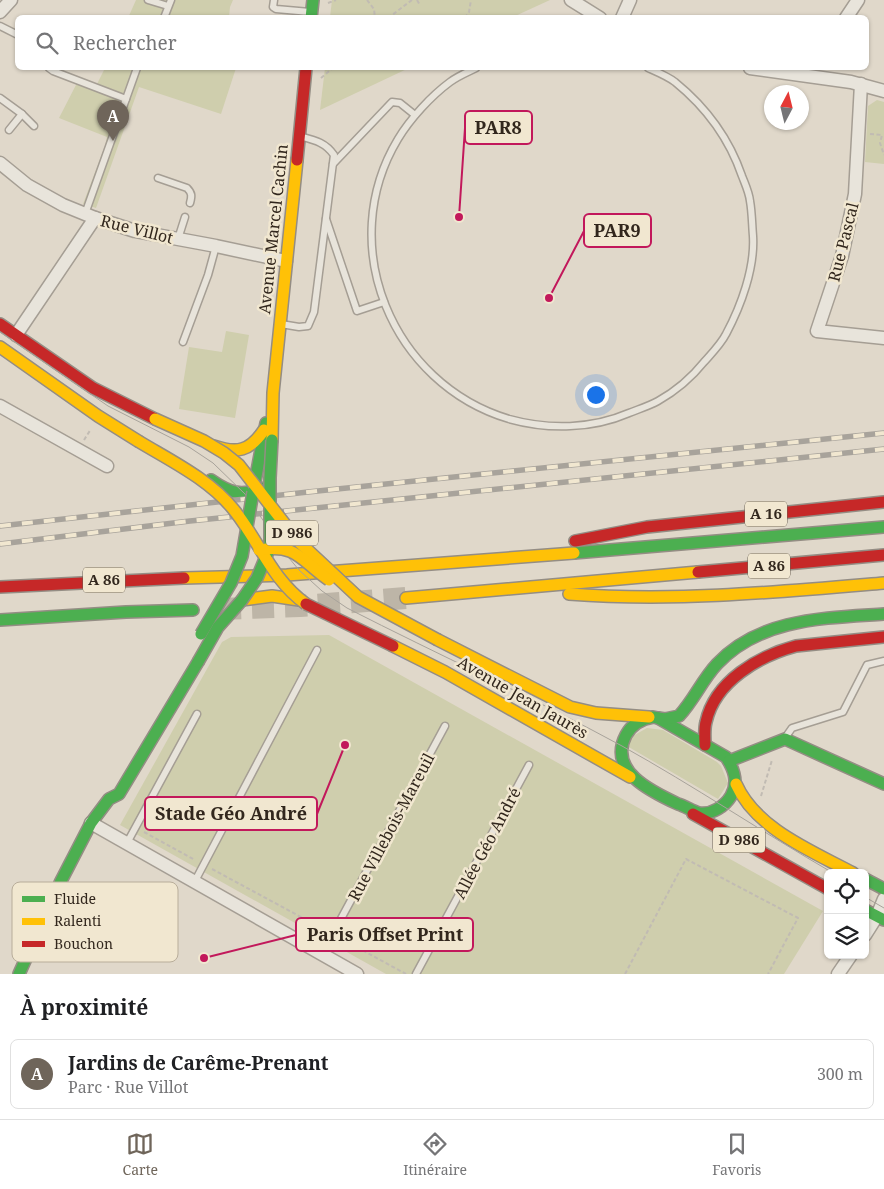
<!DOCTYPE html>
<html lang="fr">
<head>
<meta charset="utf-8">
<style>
	body { margin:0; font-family:"Noto Serif",serif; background:#f6f6f6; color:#202124 }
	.controls { position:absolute; right:15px; bottom:15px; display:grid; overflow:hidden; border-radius:8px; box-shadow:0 1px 4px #0004 }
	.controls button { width:45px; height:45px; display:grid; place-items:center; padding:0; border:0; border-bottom:1px solid #e0e0e0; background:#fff; color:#202124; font:25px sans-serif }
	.compass { position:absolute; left:764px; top:85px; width:45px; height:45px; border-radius:50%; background:#fff; box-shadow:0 1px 4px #0004; rotate:7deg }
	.you { position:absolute; left:595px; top:394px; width:18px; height:18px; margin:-12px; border:4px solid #fff; border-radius:50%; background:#1a73e8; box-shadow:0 0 0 8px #1a73e833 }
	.badge { display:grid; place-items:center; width:32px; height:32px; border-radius:50%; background:#6f655a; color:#fff; font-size:16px; font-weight:700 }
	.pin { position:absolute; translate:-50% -41px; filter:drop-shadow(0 1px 2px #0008) }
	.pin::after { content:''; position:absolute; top:26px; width:18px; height:15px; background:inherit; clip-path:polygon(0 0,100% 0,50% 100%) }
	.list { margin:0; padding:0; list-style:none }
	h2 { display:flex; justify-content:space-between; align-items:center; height:65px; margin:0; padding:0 20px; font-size:21px }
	h2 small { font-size:16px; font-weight:400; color:#757577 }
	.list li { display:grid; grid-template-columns:32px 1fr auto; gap:15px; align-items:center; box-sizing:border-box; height:70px; margin:0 10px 10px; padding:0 10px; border:1px solid #e0e0e0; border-radius:8px }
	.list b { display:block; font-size:19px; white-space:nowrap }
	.list p { margin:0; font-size:16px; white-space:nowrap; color:#757577 }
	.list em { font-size:16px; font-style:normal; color:#757577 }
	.icon { flex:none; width:28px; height:28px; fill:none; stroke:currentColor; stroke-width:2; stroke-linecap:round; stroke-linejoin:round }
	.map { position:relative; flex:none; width:884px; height:974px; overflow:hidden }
	.search { position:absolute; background:#fff; box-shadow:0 1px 4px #0004; left:15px; right:15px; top:15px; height:55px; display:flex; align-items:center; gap:12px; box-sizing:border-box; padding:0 18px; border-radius:8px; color:#757577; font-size:19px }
	.sheet { height:145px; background:#fff }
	nav { display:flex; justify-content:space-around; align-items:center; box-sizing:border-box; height:70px; border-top:1px solid #e0e0e0; background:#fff; font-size:14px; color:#757577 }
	nav a { display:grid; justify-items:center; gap:2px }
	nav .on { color:#6f655a }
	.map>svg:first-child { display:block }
	.green { fill:#cfcead }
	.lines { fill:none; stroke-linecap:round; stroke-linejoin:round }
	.highway-tunnel { stroke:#bdb5a7; stroke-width:22; stroke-dasharray:22 11; stroke-linecap:butt }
	.lane-casing { stroke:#a59e94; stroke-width:9 }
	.street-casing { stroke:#a59e94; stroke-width:15 }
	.fast-casing { stroke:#948d84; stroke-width:14 }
	.slow-casing { stroke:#948d84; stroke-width:14 }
	.jam-casing { stroke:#948d84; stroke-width:14 }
	.path { stroke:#c1bbb3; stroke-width:2; stroke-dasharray:4 2.5; stroke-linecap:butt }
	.lane { stroke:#e8e4db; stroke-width:6 }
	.street { stroke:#e8e4db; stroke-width:12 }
	.fast { stroke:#4caf50; stroke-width:11 }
	.slow { stroke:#ffc107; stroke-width:11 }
	.jam { stroke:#c62828; stroke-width:11 }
	.tram { stroke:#a8a39b; stroke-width:1 }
	.rail-casing { stroke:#a8a39b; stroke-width:5.5 }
	.rail { stroke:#f1e7d0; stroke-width:4; stroke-dasharray:11; stroke-linecap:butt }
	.fast-bridge-casing { stroke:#948d84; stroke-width:14; stroke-linecap:butt }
	.slow-bridge-casing { stroke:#948d84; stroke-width:14; stroke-linecap:butt }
	.jam-bridge-casing { stroke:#948d84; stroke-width:14; stroke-linecap:butt }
	.fast-bridge { stroke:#4caf50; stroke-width:11 }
	.slow-bridge { stroke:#ffc107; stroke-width:11 }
	.jam-bridge { stroke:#c62828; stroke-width:11 }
	.labels { text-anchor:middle; stroke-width:5; stroke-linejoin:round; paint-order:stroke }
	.shield { fill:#f1e7d0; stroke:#6b6153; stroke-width:1 }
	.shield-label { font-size:15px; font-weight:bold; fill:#32271d }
	.street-label { font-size:16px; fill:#32271d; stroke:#f1e7d0 }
	.key { fill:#f1e7d0; stroke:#b8ad9a; stroke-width:1 }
	.key-label { font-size:14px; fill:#32271d }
	.leader { fill:none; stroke:#c2185b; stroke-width:2 }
	.callout-dot { fill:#c2185b; stroke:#f1e7d0; stroke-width:2 }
	.callout { fill:#f1e7d0; stroke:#c2185b; stroke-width:2 }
	.callout-label { font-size:18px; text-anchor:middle; font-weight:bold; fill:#32271d }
</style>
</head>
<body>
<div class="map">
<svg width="884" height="974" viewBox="0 0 884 974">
	<rect width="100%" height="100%" fill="#e0d8ca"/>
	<g class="green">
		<path d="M136 0H233L230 7 229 17 128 18Z"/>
		<path d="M332 0H550L513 17H330Z"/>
		<path d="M45 68H55L54 69 96 86 105 68H236L221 114 139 87 96 208 83 204 105 146 107 137 59 118 77 83 52 73Z"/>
		<path d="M325 68H409L320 110Z"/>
		<path d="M877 100 884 102V164L865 162 868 106Z"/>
		<path d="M226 331 249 335 235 418 179 409 189 347 222 352Z"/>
		<path d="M329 635 823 911 784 974H386L120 825 222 642 231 637Z"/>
		<path d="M647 728 663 730 717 762 721 766 728 783 718 799 627 746 631 737Z"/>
	</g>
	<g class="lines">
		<path class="highway-tunnel" d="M219 609 300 606 406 598"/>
		<g class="lane-casing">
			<g id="lane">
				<path d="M148 0 168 6"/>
				<path d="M274 0 273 7 276 9 310 12"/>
				<path d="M164 18 171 0"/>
				<path d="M0 26 18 35"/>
				<path d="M49 68 53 71 126 99"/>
				<path d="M476 68C468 72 458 76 450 82 431 96 410 119 398 139 334 245 392 384 509 419 549 430 592 429 629 413 639 409 649 406 658 401 674 392 692 377 704 362 712 353 721 344 726 334 741 306 755 268 753 236 752 224 752 212 750 201 749 192 745 184 742 176 729 138 707 108 675 82 667 76 657 72 648 68"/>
				<path d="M0 98 22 114 9 130"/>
				<path d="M22 114 34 126"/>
				<path d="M333 164 392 102 400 103 415 115"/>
				<path d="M158 178 187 188C192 193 192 196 190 203"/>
				<path d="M85 214 137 68"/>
				<path d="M326 219 357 311 384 302"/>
				<path d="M178 239 185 217"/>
				<path d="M281 324 299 327 308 326 314 312 334 155C325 142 314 140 299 136"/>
				<path d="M183 342 208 275 216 246"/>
				<path d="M785 738 792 728 843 712 867 665 884 661"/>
				<path d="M127 843 197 714"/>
				<path d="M195 881 317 650"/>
				<path d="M322 954 445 726"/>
				<path d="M416 974 529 765"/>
			</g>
		</g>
		<g class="street-casing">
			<g id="street">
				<path d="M571 0 600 18"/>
				<path d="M0 12 11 0"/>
				<path d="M622 18 630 0"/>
				<path d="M846 18 858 0"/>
				<path d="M750 68 851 82 884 91"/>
				<path d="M861 84 855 194 842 256 817 331 884 338"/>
				<path d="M0 163 27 185 63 205 95 218 135 231 216 246 286 261"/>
				<path d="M16 335 95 218"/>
				<path d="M0 406 107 466"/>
				<path d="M91 823 357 974"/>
				<path d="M865 935 877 916 884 899"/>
				<path d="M838 974 851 955"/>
			</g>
		</g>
		<g class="fast-casing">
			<g id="fast">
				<path d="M311 18 313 0"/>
				<path d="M211 480C231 494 241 496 265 488"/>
				<path d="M253 492 266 423"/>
				<path d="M574 553 884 527"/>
				<path d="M0 620 126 612 193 610"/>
				<path d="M653 717 658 718 726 757C734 769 739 782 731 796 725 806 712 815 699 813 692 811 685 806 678 804 652 792 607 771 626 735 632 724 641 719 653 717Z"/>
				<path d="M658 718 665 719 679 716C694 700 702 680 717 664 760 618 825 618 884 614"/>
				<path d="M729 761 785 739 884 784"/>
				<path d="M865 879 884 889"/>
				<path d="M865 910 884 920"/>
				<path d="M19 974 61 881 91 823 109 799 119 794 198 662"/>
			</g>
		</g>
		<g class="slow-casing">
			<g id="slow">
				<path d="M0 347 98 416 138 441"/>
				<path d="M272 440 273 393 297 160"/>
				<path d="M214 446C237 454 250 451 264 430"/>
				<path d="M184 578 287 575 574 553"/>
				<path d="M569 594C675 602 779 592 884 583"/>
				<path d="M406 598 698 572"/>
				<path d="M242 600 272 596 299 600"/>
				<path d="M438 640 570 707 596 713 649 717"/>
				<path d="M393 646 445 672 630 777"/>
				<path d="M736 784C756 829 812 851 853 873"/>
			</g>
		</g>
		<g class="jam-casing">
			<g id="jam">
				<path d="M297 160 306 68"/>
				<path d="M0 324 93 388 155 419"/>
				<path d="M575 541 647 527 884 502"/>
				<path d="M698 572 884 555"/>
				<path d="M0 587 184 578"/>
				<path d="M705 745C705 738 704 729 706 722 715 681 759 656 796 646L884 637"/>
				<path d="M693 814 828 889"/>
			</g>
		</g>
		<g class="path">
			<path d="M367 0 374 9 375 18"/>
			<path d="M417 0 420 5"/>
			<path d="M328 3 336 0"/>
			<path d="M388 18 412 0"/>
			<path d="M465 18 469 12 471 0"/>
			<path d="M321 78 333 68"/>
			<path d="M870 134 882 135 880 143 884 155"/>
			<path d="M84 440 91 429"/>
			<path d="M761 796 772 760"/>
			<path d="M144 832 195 860"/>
			<path d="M212 869 325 930"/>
			<path d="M340 938 406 974"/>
			<path d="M625 974 686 859 798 918 768 974"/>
		</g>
		<use href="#lane" class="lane"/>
		<use href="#street" class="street"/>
		<use href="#fast" class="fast"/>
		<use href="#slow" class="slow"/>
		<use href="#jam" class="jam"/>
		<g class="tram">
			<path d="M0 332 108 406 189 447 213 463 245 494 289 558 299 570 322 591 347 608C439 655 532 697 622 746 694 786 762 832 833 873"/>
			<path d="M865 897 884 908"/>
		</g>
		<g class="rail-casing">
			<g id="rail">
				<path d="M0 526 308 492 884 433"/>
				<path d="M0 544 190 521 884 449"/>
			</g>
		</g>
		<use href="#rail" class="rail"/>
		<g class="fast-bridge-casing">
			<g id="fast-bridge">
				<path d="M201 634 231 583 242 556 253 492"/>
				<path d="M198 662 218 627 242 600 257 578 270 547V478L272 440"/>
			</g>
		</g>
		<g class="slow-bridge-casing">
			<g id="slow-bridge">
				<path d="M155 419 204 441 224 453 239 465 298 541 358 597 438 640"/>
				<path d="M138 441C171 461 209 479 234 510 259 541 272 580 306 604"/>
				<path d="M259 550C297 543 301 561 329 580"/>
			</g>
		</g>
		<g class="jam-bridge-casing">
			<path id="jam-bridge" d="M306 604 393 646"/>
		</g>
		<use href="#fast-bridge" class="fast-bridge"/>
		<use href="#slow-bridge" class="slow-bridge"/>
		<use href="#jam-bridge" class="jam-bridge"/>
	</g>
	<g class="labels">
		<g class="shield">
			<rect x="745" y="501.5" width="42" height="25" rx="4"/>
			<rect x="266" y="520.5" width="52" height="25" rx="4"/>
			<rect x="748" y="553.5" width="42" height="25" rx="4"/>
			<rect x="83" y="567.5" width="42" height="25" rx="4"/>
			<rect x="713" y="827.5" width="52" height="25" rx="4"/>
		</g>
		<g class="shield-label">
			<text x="766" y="519">A 16</text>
			<text x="292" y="538">D 986</text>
			<text x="769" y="571">A 86</text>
			<text x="104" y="585">A 86</text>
			<text x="739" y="845">D 986</text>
		</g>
		<g class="street-label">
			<text transform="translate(137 229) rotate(14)" y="6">Rue Villot</text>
			<text transform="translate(273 229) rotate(-84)" y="6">Avenue Marcel Cachin</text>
			<text transform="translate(843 242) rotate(-76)" y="6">Rue Pascal</text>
			<text transform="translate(523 697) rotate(30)" y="6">Avenue Jean Jaurès</text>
			<text transform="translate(391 827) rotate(-62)" y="6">Rue Villebois-Mareuil</text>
			<text transform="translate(487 843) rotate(-62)" y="6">Allée Géo André</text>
		</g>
	</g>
	<rect x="12" y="882" width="166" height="80" rx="8" class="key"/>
	<rect x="22" y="896" width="23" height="6" fill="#4caf50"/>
	<rect x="22" y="918" width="23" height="7" fill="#ffc107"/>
	<rect x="22" y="941" width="23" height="6" fill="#c62828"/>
	<g class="key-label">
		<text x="54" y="904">Fluide</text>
		<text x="54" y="926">Ralenti</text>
		<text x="54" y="949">Bouchon</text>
	</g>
	<path class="leader" d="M459 217L465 128M549 298L584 231M345 745L317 814M204 958L296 935"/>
	<g class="callout-dot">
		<circle cx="459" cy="217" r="5"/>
		<circle cx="549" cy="298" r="5"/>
		<circle cx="345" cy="745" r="5"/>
		<circle cx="204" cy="958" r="5"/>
	</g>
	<g class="callout">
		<rect x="465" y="111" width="67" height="33" rx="5"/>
		<rect x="584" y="214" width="67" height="33" rx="5"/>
		<rect x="145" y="797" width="172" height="33" rx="5"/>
		<rect x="296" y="918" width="177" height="33" rx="5"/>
	</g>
	<g class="callout-label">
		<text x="498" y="134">PAR8</text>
		<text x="617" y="237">PAR9</text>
		<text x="231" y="820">Stade Géo André</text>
		<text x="385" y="941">Paris Offset Print</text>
	</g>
</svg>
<div class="controls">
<button><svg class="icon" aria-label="locate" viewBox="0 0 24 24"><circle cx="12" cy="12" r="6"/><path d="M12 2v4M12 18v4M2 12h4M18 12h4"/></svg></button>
<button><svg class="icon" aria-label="layers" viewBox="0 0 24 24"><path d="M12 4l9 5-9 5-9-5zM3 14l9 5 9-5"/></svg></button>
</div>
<svg class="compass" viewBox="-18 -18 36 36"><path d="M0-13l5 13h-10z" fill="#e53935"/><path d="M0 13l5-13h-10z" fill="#757577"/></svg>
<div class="you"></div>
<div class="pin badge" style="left:113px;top:141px">A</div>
<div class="search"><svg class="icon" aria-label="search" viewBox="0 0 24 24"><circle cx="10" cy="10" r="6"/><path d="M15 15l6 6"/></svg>Rechercher</div>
</div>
<section class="sheet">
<h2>À proximité<small></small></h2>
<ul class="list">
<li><span class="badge">A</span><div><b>Jardins de Carême-Prenant</b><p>Parc · Rue Villot</p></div><em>300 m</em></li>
</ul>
</section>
<nav>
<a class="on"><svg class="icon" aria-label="map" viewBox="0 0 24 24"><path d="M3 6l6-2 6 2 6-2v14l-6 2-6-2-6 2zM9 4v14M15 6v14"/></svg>Carte</a>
<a><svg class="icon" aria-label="directions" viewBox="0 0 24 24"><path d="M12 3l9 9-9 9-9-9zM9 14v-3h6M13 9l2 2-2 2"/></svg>Itinéraire</a>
<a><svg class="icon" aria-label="saved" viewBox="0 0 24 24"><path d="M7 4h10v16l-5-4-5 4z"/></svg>Favoris</a>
</nav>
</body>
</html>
